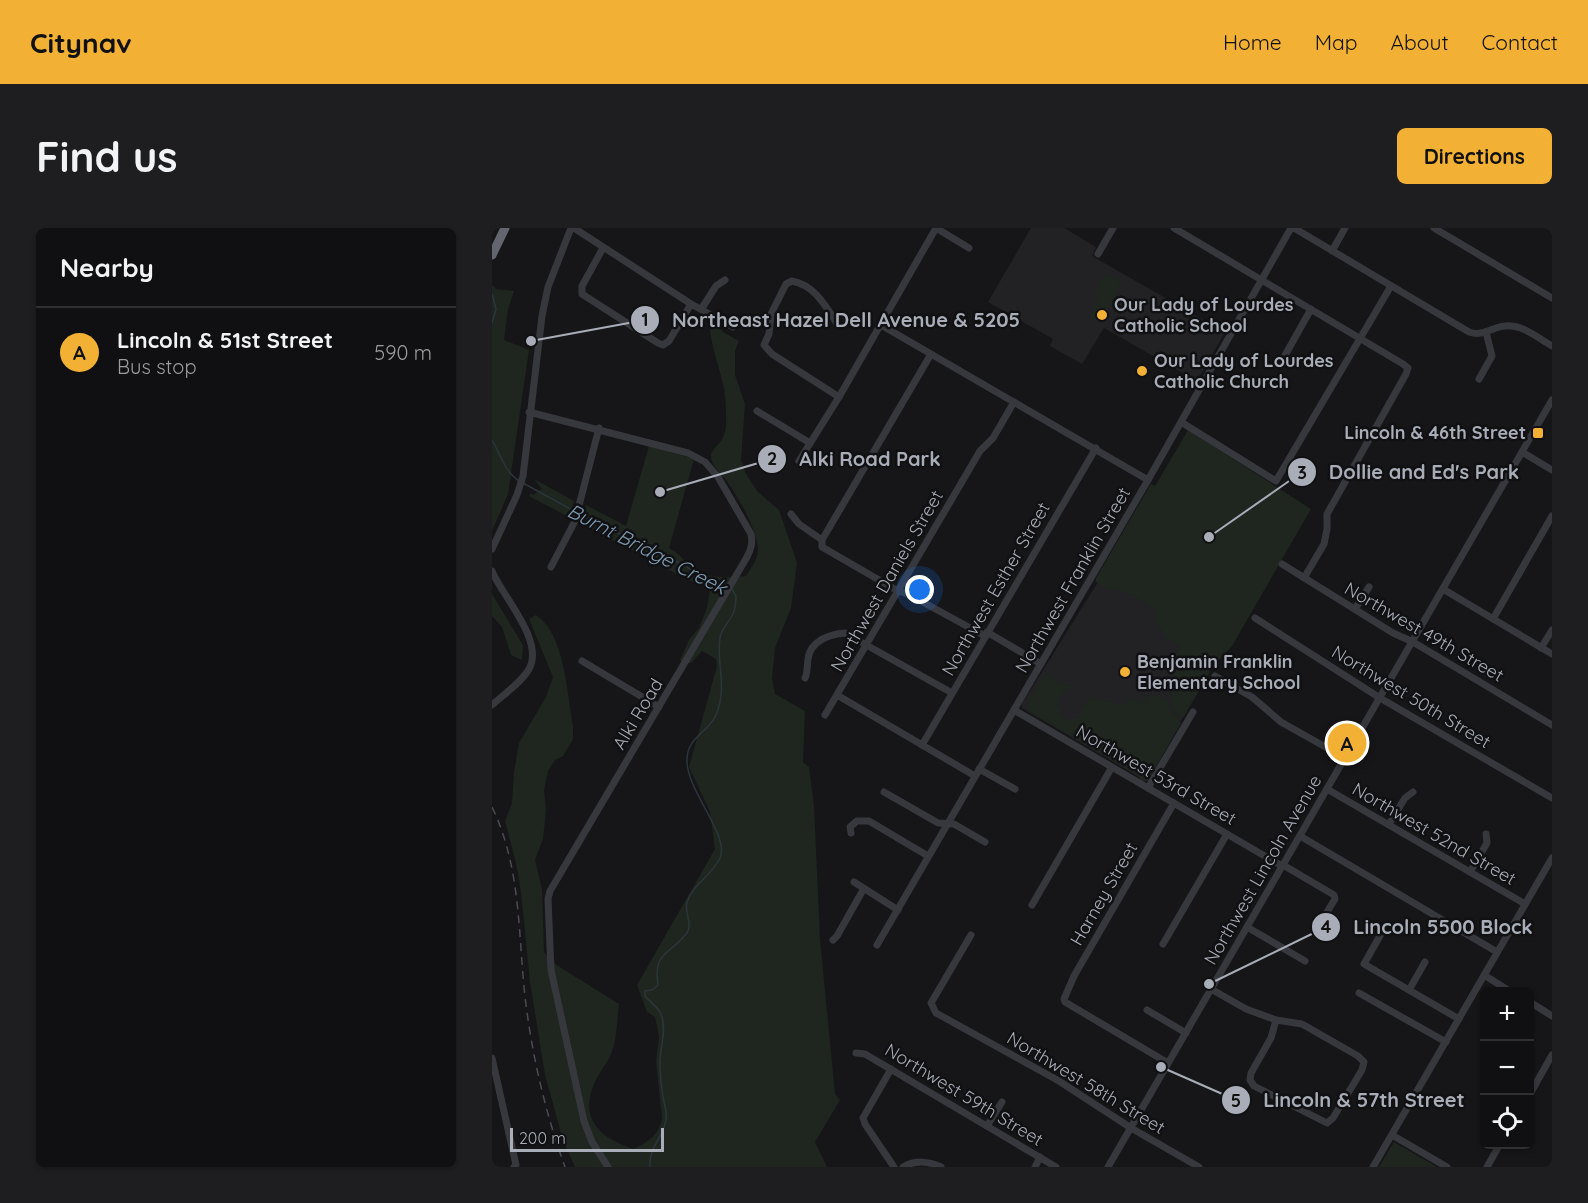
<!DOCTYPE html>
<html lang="en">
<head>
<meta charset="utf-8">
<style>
	body { margin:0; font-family:Quicksand,sans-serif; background:#1e1e20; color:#f1f3f6 }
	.controls { position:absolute; right:18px; bottom:18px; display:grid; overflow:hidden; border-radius:9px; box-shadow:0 2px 4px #0004 }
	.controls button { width:54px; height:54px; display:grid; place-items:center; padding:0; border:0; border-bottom:2px solid #303032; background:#101012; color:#f1f3f6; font:30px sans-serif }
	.scale { position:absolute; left:18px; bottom:15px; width:154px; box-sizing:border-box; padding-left:6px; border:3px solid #a8adb8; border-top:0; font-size:16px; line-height:21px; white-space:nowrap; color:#a8adb8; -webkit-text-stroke:4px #111113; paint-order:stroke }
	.you { position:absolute; left:428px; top:362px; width:21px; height:21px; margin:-15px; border:4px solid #fff; border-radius:50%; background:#1a73e8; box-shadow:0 0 0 9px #1a73e833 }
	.badge { display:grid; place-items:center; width:39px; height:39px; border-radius:50%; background:#f2b134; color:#111; font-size:20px; font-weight:700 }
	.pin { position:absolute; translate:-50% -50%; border:3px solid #fff; box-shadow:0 2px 6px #0006 }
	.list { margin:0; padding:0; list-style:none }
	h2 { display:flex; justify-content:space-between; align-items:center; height:78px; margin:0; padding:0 24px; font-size:26px }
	h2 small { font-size:20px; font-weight:400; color:#9c9d9f }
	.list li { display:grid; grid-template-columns:39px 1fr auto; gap:18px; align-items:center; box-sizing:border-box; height:90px; padding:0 24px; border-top:2px solid #303032 }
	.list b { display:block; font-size:22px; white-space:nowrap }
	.list p { margin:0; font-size:20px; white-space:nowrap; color:#9c9d9f }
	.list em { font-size:20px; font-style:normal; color:#9c9d9f }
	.icon { flex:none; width:33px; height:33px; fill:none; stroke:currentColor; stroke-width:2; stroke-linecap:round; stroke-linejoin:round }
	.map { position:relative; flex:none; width:1060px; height:939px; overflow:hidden; border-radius:9px }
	header { display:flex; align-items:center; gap:36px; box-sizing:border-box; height:84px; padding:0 30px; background:#f2b134; color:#111 }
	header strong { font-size:28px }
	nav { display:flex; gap:33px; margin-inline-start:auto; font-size:21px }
	.intro { display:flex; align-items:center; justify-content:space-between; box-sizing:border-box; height:144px; padding:0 36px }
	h1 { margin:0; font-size:42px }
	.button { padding:15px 27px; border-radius:9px; background:#f2b134; color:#111; font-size:21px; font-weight:700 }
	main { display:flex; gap:36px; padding:0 36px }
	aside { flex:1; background:#101012; border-radius:9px; box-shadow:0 2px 4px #0004 }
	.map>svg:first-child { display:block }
	.built { fill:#222225 }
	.green { fill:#1e261f }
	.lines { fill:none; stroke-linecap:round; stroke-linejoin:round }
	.stream { stroke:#2c353c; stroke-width:1.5 }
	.minor { stroke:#37383d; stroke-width:7 }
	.highway { stroke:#63666e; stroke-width:9 }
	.rail { stroke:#4a4c52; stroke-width:1.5; stroke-dasharray:8 6; stroke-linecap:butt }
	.poi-dot { fill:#f2b134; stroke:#111113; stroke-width:2 }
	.labels { text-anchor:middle; stroke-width:5; stroke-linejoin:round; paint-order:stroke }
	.poi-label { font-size:18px; font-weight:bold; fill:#a8adb8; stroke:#111113; text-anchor:start }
	.street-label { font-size:18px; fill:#a8adb8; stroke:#111113 }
	.water-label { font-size:20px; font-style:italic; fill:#7f9bb3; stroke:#111113 }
	.leader { fill:none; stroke:#a8adb8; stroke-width:2 }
	.callout-dot { fill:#a8adb8; stroke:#111113; stroke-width:2 }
	.mark-label { font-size:18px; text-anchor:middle; font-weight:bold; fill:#111 }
	.callout-label { font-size:20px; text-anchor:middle; font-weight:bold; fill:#a8adb8; stroke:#111113; stroke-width:5; stroke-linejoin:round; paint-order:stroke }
</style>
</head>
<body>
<header>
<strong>Citynav</strong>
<nav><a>Home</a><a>Map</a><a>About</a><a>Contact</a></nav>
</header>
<div class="intro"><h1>Find us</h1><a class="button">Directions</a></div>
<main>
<aside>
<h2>Nearby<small></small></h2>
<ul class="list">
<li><span class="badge">A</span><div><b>Lincoln &amp; 51st Street</b><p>Bus stop</p></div><em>590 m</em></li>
</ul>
</aside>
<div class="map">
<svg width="1060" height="939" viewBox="0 0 1060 939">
	<rect width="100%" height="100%" fill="#161618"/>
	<g class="built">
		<path d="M539 0H572L604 19 600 28 733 104 705 153 612 100 590 136 558 118 561 111 496 74Z"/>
		<path d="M616 338 734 412 656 551 652 552 530 480V476Z"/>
	</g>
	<g class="green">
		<path d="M616 46 627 52 628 58 609 92 606 93 598 89V86L605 73 603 64 613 47Z"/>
		<path d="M0 57 4 61 22 63 16 81 12 112 37 122 16 266 0 303Z"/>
		<path d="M217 89 231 104 247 113 243 123V147L253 176 249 232 253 244 265 263 287 282 305 335 299 380 283 420 280 450 283 466 313 483 311 534 317 539 322 578 328 711 343 866 348 872 323 914 335 939H83L71 912 53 847 38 754 29 664 24 635 13 593 20 575 22 544 27 515 54 469 61 449 37 391 44 387C73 406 75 466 81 498V511L71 528 63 532 56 543 52 562 54 582 51 611 43 632 50 661 52 724 63 736 127 776C125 791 125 812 119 826 115 836 107 844 103 854 86 891 108 910 142 921 157 913 167 907 170 890L164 833 167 809 163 789 155 784 145 757 223 621 218 584 197 539 225 438 224 431 210 423 199 435H190L188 432 197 412 207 400 215 380 218 361 196 352 37 268 39 265 41 267 50 261 42 251 82 273 80 283 91 288 94 277 134 298 157 218 202 231 177 320C187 325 191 332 199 339 214 351 236 350 254 348 258 341 266 331 266 323 266 302 246 269 234 252 229 246 219 237 219 229 219 218 235 216 234 193 234 182 234 167 231 156 226 134 217 112 217 89Z"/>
		<path d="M696 202 819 281 740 418 722 437 691 490C672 480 680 464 684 447L679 443V440L682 437 688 417 674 411 662 390 663 384 662 381 639 366 613 360 604 354V350L659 256 663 258Z"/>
		<path d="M0 366 31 417 30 432 19 427 10 399 0 388Z"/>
		<path d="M553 446 568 455 579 457 578 461 574 460 564 478 567 480V487L576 493 585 490 598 469 630 477 636 473 639 462H641L637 471 651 475 653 469 655 470 651 481 657 466 676 472 679 483 689 495 656 553H649L646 548 535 481 537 471Z"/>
		<path d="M902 914 945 939H887Z"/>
	</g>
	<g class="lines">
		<g class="stream">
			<path d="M0 66 4 81 0 95"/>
			<path d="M0 212C8 226 13 244 27 253"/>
			<path d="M31 255 82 283"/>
			<path d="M87 286 194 338 203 345 235 359"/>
			<path d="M158 939C157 918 168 915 173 896 176 886 173 879 171 869 169 857 168 843 168 831 169 818 174 802 170 789 168 780 159 775 153 768V763L160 762 166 757C161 723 178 727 195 705 201 696 192 685 195 674 201 656 220 647 228 630 238 607 194 562 195 532 195 509 216 505 224 487 236 458 224 437 228 410 229 401 237 394 241 386 243 381 244 374 244 368L240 361"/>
		</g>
		<g class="minor">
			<path d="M82 0 199 76 241 99"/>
			<path d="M444 0 477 20"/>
			<path d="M682 0 911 136 916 140 914 146 835 286V301L832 316 812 350"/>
			<path d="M802 0 977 104C991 109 1000 99 1013 98 1030 96 1046 110 1060 118"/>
			<path d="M942 0 1060 70"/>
			<path d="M111 20 90 58V66L166 115 171 117 177 113 199 76"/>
			<path d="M840 23 853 0"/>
			<path d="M606 26 621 0"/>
			<path d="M210 80 224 58 233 52"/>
			<path d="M344 94C333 77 322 57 300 53L294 56 279 86 277 106 272 117 280 126 347 169"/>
			<path d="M389 97 656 252"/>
			<path d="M791 131 819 81"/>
			<path d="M987 151 1000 128 994 104"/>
			<path d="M265 183 318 215"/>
			<path d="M37 184 196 225 213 234 226 249 259 306C261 315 259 321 255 329L58 663 56 671 59 742 92 893 100 914 116 939"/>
			<path d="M689 194 784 253 899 58"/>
			<path d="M1030 224 1060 242"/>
			<path d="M307 233 347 169 444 0"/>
			<path d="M299 286 307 296 330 312V319L406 363 416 366 493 408"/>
			<path d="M330 312 439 126"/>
			<path d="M0 321 25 267 31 248 50 88 56 59 79 0"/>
			<path d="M790 336 901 405 921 414 1060 497"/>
			<path d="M59 339 83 293 107 200"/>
			<path d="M0 343C10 368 53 413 37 441 29 455 12 466 0 477"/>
			<path d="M951 361 1060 426"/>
			<path d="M863 381 877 359"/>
			<path d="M763 390 888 470 1060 570"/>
			<path d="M1001 391 1060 288"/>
			<path d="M495 404 549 436"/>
			<path d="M1049 420 1060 402"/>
			<path d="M90 433 167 479"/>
			<path d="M723 448 760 469 789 494 853 530"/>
			<path d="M313 450C316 443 315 437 316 431 318 413 338 406 353 405L460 465"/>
			<path d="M345 467 483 548"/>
			<path d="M522 482 790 638"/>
			<path d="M333 487 488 223 501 210 522 174"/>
			<path d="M430 517 604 220"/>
			<path d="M487 541 523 561"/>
			<path d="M656 560 701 484"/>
			<path d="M835 561 1033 676"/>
			<path d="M392 564 446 595 462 596 493 614"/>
			<path d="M897 596 913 570 921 564"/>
			<path d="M359 605 358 599 365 593H377L436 628"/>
			<path d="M808 608 1005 724"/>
			<path d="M791 637 842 667 843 671 830 692"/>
			<path d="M978 644 995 615 994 606"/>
			<path d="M362 654 406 682"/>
			<path d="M540 677 620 539"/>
			<path d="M755 699 813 733"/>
			<path d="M889 706 872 736 967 791"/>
			<path d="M479 707 439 775 444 785 567 853 639 900 707 939"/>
			<path d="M341 712 345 708 371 662"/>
			<path d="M671 716 735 606"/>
			<path d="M385 717 656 252 799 0"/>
			<path d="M992 747 1019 764"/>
			<path d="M719 761 754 781 784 792"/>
			<path d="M917 762 933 734"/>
			<path d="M867 765 954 814"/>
			<path d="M1038 774 1060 788"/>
			<path d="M655 782 694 805"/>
			<path d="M784 792 810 796 866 828 872 834 870 842 841 890 835 895 762 858 758 852 759 845 779 810Z"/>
			<path d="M364 825 373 826 564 939"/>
			<path d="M0 830 24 937 22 939"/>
			<path d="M676 835 573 774 572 771 582 748 682 575"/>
			<path d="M399 841 371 890 373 896 402 939"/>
			<path d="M1038 866 1060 827"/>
			<path d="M495 898 510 874"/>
			<path d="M900 907 955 939"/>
			<path d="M411 939C423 932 437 933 449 939"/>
			<path d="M543 939 548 929"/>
			<path d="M616 939 1060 172"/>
			<path d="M881 939 1060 630"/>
			<path d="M995 939 1008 916"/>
		</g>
		<path class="highway" d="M0 27 13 0"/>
		<path class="rail" d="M0 579C29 639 26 704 33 769 40 827 53 884 73 939"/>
	</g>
	<g class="poi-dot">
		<circle cx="610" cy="87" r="6"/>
		<circle cx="650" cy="143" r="6"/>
		<rect x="1040" y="199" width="12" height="12" rx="3"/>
		<circle cx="633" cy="444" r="6"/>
	</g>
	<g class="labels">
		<g class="poi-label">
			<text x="622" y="83">Our Lady of Lourdes<tspan x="622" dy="21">Catholic School</tspan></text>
			<text x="662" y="139">Our Lady of Lourdes<tspan x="662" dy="21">Catholic Church</tspan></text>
			<text x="1034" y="211" text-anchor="end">Lincoln &amp; 46th Street</text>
			<text x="645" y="440">Benjamin Franklin<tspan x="645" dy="21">Elementary School</tspan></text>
		</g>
		<g class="street-label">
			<text transform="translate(581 352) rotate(-60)" y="6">Northwest Franklin Street</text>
			<text transform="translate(395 353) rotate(-60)" y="6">Northwest Daniels Street</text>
			<text transform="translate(504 361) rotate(-60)" y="6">Northwest Esther Street</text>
			<text transform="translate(932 404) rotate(30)" y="6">Northwest 49th Street</text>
			<text transform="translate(919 469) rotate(31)" y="6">Northwest 50th Street</text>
			<text transform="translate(146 486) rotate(-59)" y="6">Alki Road</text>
			<text transform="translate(664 547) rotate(30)" y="6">Northwest 53rd Street</text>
			<text transform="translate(942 606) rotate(30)" y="6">Northwest 52nd Street</text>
			<text transform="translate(771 642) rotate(-60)" y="6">Northwest Lincoln Avenue</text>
			<text transform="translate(612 666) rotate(-60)" y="6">Harney Street</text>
			<text transform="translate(594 855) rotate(31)" y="6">Northwest 58th Street</text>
			<text transform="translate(472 867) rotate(31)" y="6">Northwest 59th Street</text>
		</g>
		<g class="water-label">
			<text transform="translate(155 321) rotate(27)" y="7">Burnt Bridge Creek</text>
		</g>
	</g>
	<path class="leader" d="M39 113L153 92M168 264L280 231M717 309L810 244M717 756L834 699M669 839L744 872"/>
	<g class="callout-dot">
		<circle cx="39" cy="113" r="6"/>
		<circle cx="168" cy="264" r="6"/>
		<circle cx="717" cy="309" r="6"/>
		<circle cx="717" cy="756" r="6"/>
		<circle cx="669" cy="839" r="6"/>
		<circle cx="153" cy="92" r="15"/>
		<circle cx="280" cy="231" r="15"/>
		<circle cx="810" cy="244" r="15"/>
		<circle cx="834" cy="699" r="15"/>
		<circle cx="744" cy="872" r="15"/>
	</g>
	<g class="mark-label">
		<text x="153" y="98">1</text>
		<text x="280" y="237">2</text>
		<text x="810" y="251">3</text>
		<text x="834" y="705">4</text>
		<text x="744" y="879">5</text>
	</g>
	<g class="callout-label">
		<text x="354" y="99">Northeast Hazel Dell Avenue &amp; 5205</text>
		<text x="378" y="238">Alki Road Park</text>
		<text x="932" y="251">Dollie and Ed's Park</text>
		<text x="951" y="706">Lincoln 5500 Block</text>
		<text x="872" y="879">Lincoln &amp; 57th Street</text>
	</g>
</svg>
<div class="controls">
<button>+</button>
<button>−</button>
<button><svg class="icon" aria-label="locate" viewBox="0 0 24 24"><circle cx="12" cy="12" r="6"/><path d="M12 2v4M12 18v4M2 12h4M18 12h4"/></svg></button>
</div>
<div class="scale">200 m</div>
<div class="you"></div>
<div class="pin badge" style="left:855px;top:515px">A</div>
</div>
</main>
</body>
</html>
